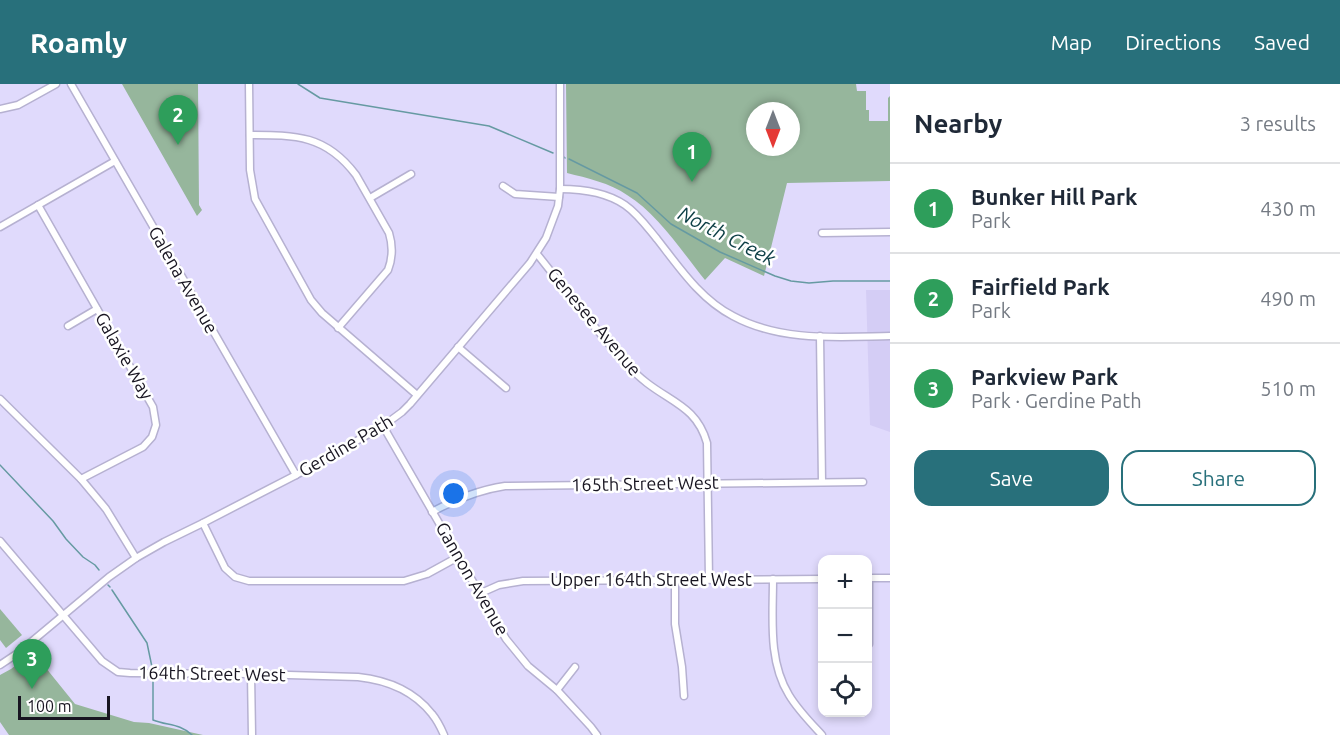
<!DOCTYPE html>
<html lang="en">
<head>
<meta charset="utf-8">
<style>
	body { margin:0; font-family:Ubuntu,sans-serif; background:#f2f2f3; color:#1f2937 }
	.controls { position:absolute; right:18px; bottom:18px; display:grid; overflow:hidden; border-radius:12px; box-shadow:0 3px 9px #0003 }
	.controls button { width:54px; height:54px; display:grid; place-items:center; padding:0; border:0; border-bottom:2px solid #e0e1e3; background:#fff; color:#1f2937; font:30px sans-serif }
	.compass { position:absolute; left:746px; top:18px; width:54px; height:54px; border-radius:50%; background:#fff; box-shadow:0 3px 9px #0003; rotate:180deg }
	.scale { position:absolute; left:18px; bottom:15px; width:92px; box-sizing:border-box; padding-left:6px; border:3px solid #181521; border-top:0; font-size:16px; line-height:21px; white-space:nowrap; color:#181521; -webkit-text-stroke:4px #fff; paint-order:stroke }
	.you { position:absolute; left:454px; top:410px; width:21px; height:21px; margin:-15px; border:4px solid #fff; border-radius:50%; background:#1a73e8; box-shadow:0 0 0 9px #1a73e833 }
	.badge { display:grid; place-items:center; width:39px; height:39px; border-radius:50%; background:#28707b; color:#fff; font-size:20px; font-weight:700 }
	.pin { position:absolute; translate:-50% -50px; filter:drop-shadow(0 2px 3px #0008) }
	.pin::after { content:''; position:absolute; top:32px; width:21px; height:18px; background:inherit; clip-path:polygon(0 0,100% 0,50% 100%) }
	.list { margin:0; padding:0; list-style:none }
	h2 { display:flex; justify-content:space-between; align-items:center; height:78px; margin:0; padding:0 24px; font-size:26px }
	h2 small { font-size:20px; font-weight:400; color:#747a83 }
	.list li { display:grid; grid-template-columns:39px 1fr auto; gap:18px; align-items:center; box-sizing:border-box; height:90px; padding:0 24px; border-top:2px solid #e0e1e3 }
	.list b { display:block; font-size:22px; white-space:nowrap }
	.list p { margin:0; font-size:20px; white-space:nowrap; color:#747a83 }
	.list em { font-size:20px; font-style:normal; color:#747a83 }
	.actions { display:flex; gap:12px; padding:18px 24px }
	.actions a { flex:1; padding:14px 0; border:2px solid #28707b; border-radius:18px; text-align:center; font-size:21px; color:#28707b }
	.actions .main { background:#28707b; color:#fff }
	.icon { flex:none; width:33px; height:33px; fill:none; stroke:currentColor; stroke-width:2; stroke-linecap:round; stroke-linejoin:round }
	.map { position:relative; flex:none; width:890px; height:651px; overflow:hidden }
	header { display:flex; align-items:center; gap:36px; box-sizing:border-box; height:84px; padding:0 30px; background:#28707b; color:#fff }
	header strong { font-size:28px }
	nav { display:flex; gap:33px; margin-inline-start:auto; font-size:21px }
	main { display:flex }
	aside { flex:1; background:#fff }
	.map>svg:first-child { display:block }
	.built { fill:#d4cdf5 }
	.green { fill:#96b69c; fill-rule:evenodd }
	.lines { fill:none; stroke-linecap:round; stroke-linejoin:round }
	.stream { stroke:#669aa2; stroke-width:1.5 }
	.minor-casing { stroke:#b6b1d1; stroke-width:9 }
	.minor { stroke:#fff; stroke-width:6 }
	.labels { text-anchor:middle; stroke-width:5; stroke-linejoin:round; paint-order:stroke }
	.street-label { font-size:18px; fill:#181521; stroke:#fff }
	.water-label { font-size:20px; font-style:italic; fill:#0c3e45; stroke:#fff }
</style>
</head>
<body>
<header>
<strong>Roamly</strong>
<nav><a>Map</a><a>Directions</a><a>Saved</a></nav>
</header>
<main>
<div class="map">
<svg width="890" height="651" viewBox="0 0 890 651">
	<rect width="100%" height="100%" fill="#e0dafc"/>
	<path class="built" d="M866 206H890V348L870 341Z"/>
	<g class="green">
		<path d="M122 0H198L199 121 202 126 197 132Z"/>
		<path d="M566 0H856L857 7H866V26H869V37H888V14L890 12V97L787 99 764 192 725 174 705 196C683 169 657 129 627 111 610 99 587 94 567 89ZM755 27H791V63H755Z"/>
		<path d="M0 525 22 551 6 564 0 556Z"/>
		<path d="M33 568 75 620 134 638 149 639 203 651H9L0 638V591L11 585Z"/>
	</g>
	<g class="lines">
		<g class="stream">
			<path d="M298 0 320 14 489 42 553 69"/>
			<path d="M564 73 565 74"/>
			<path d="M569 75 637 109 671 140 720 168 775 192 791 197 809 199 833 197H890"/>
			<path d="M0 381 53 437 66 455 83 473 95 481 99 486"/>
			<path d="M108 501 110 503"/>
			<path d="M112 506 147 559 152 583"/>
			<path d="M153 594V636C168 642 179 639 192 651"/>
		</g>
		<g class="minor-casing">
			<g id="minor">
				<path d="M71 0 296 391"/>
				<path d="M249 0 250 86 255 115 311 216 322 229 417 311"/>
				<path d="M0 25 18 21 56 0"/>
				<path d="M250 51C296 51 326 51 356 91L389 149C393 162 393 173 388 186L338 244"/>
				<path d="M503 102 515 110 559 113"/>
				<path d="M560 105C583 105 606 108 625 121 638 130 647 143 657 155 679 183 700 215 733 232 781 258 837 253 890 252"/>
				<path d="M370 114 411 90"/>
				<path d="M38 121 153 323 156 341 152 353 143 363 81 395"/>
				<path d="M0 143 115 77"/>
				<path d="M822 149 890 148"/>
				<path d="M537 170C556 194 575 218 594 242 611 262 626 283 647 299 673 319 697 324 707 359L709 495"/>
				<path d="M68 242 97 225"/>
				<path d="M820 252 822 398"/>
				<path d="M458 263 506 304"/>
				<path d="M0 315 81 395 106 425 136 474"/>
				<path d="M383 342 506 555 528 582 557 606 591 643 597 651"/>
				<path d="M432 428C456 415 478 406 505 402L863 398"/>
				<path d="M203 439 225 484 235 493 249 497H404L427 490 458 473"/>
				<path d="M0 457 102 577 118 588 130 589 251 590 358 593C386 596 414 607 432 630 437 636 441 644 444 651"/>
				<path d="M868 494H890"/>
				<path d="M869 494V560"/>
				<path d="M675 495V540L682 583 684 612"/>
				<path d="M773 495C773 534 768 577 789 611 798 626 810 638 822 651"/>
				<path d="M481 509 499 501 523 497 822 495"/>
				<path d="M0 581 18 569 109 493 136 474 164 458 203 439 296 391 383 342 402 328 410 320 530 179 546 154 558 122 560 105V0"/>
				<path d="M251 590 252 651"/>
				<path d="M557 606 575 583"/>
			</g>
		</g>
		<use href="#minor" class="minor"/>
	</g>
	<g class="labels">
		<g class="street-label">
			<text transform="translate(183 196) rotate(60)" y="6">Galena Avenue</text>
			<text transform="translate(594 238) rotate(50)" y="6">Genesee Avenue</text>
			<text transform="translate(124 272) rotate(60)" y="6">Galaxie Way</text>
			<text transform="translate(346 362) rotate(-30)" y="6">Gerdine Path</text>
			<text transform="translate(645 400) rotate(-1)" y="6">165th Street West</text>
			<text transform="translate(472 495) rotate(60)" y="6">Gannon Avenue</text>
			<text x="651" y="502">Upper 164th Street West</text>
			<text transform="translate(212 590) rotate(1)" y="6">164th Street West</text>
		</g>
		<g class="water-label">
			<text transform="translate(727 152) rotate(27)" y="7">North Creek</text>
		</g>
	</g>
</svg>
<div class="controls">
<button>+</button>
<button>−</button>
<button><svg class="icon" aria-label="locate" viewBox="0 0 24 24"><circle cx="12" cy="12" r="6"/><path d="M12 2v4M12 18v4M2 12h4M18 12h4"/></svg></button>
</div>
<svg class="compass" viewBox="-18 -18 36 36"><path d="M0-13l5 13h-10z" fill="#e53935"/><path d="M0 13l5-13h-10z" fill="#747a83"/></svg>
<div class="scale">100 m</div>
<div class="you"></div>
<div class="pin badge" style="left:692px;top:98px;background:#2e9e5b">1</div>
<div class="pin badge" style="left:178px;top:61px;background:#2e9e5b">2</div>
<div class="pin badge" style="left:32px;top:605px;background:#2e9e5b">3</div>
</div>
<aside>
<h2>Nearby<small>3 results</small></h2>
<ul class="list">
<li><span class="badge" style="background:#2e9e5b">1</span><div><b>Bunker Hill Park</b><p>Park</p></div><em>430 m</em></li>
<li><span class="badge" style="background:#2e9e5b">2</span><div><b>Fairfield Park</b><p>Park</p></div><em>490 m</em></li>
<li><span class="badge" style="background:#2e9e5b">3</span><div><b>Parkview Park</b><p>Park · Gerdine Path</p></div><em>510 m</em></li>
</ul>
<div class="actions"><a class="main">Save</a><a>Share</a></div>
</aside>
</main>
</body>
</html>
